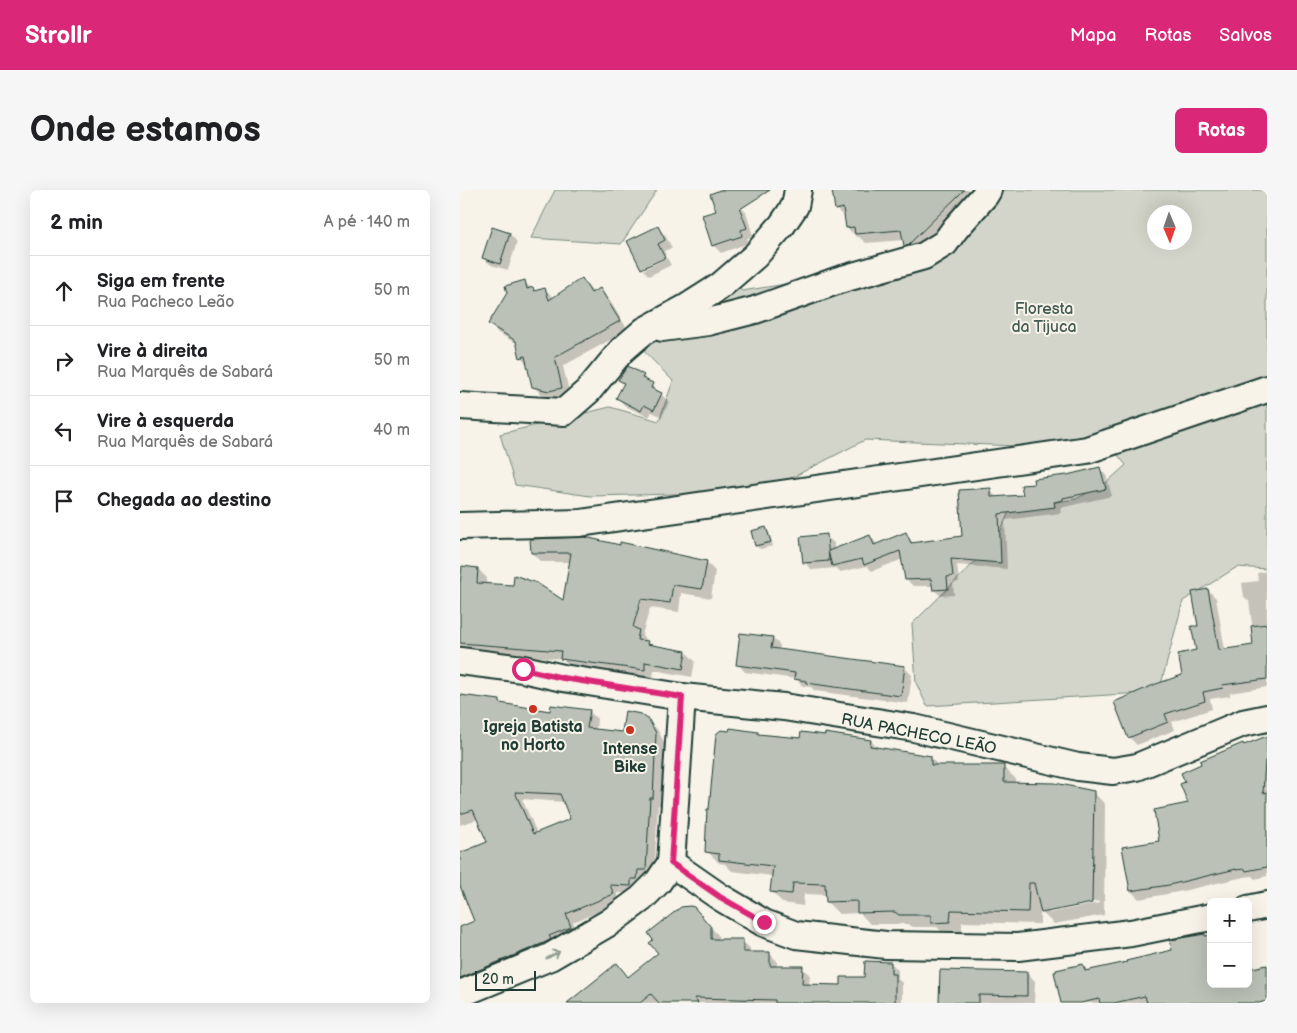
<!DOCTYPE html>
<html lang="pt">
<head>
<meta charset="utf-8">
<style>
	body { margin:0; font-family:"Balsamiq Sans",sans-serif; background:#f6f6f6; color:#202124 }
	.controls { position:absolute; right:15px; bottom:15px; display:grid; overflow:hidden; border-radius:8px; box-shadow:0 5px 20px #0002 }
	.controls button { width:45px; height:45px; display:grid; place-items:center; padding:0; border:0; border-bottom:1px solid #e0e0e0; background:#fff; color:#202124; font:25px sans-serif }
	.compass { position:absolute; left:687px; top:15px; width:45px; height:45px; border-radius:50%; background:#fff; box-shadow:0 5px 20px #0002; rotate:178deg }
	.scale { position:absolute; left:15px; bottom:12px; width:61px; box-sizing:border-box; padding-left:5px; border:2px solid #1f3d34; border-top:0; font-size:14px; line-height:18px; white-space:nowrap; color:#1f3d34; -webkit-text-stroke:4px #f7f3e8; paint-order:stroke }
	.stop { position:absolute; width:15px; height:15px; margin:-11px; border:4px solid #db2777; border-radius:50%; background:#fff }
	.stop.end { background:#db2777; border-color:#fff; box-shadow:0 1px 5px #0008 }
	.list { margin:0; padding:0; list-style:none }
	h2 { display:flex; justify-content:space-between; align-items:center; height:65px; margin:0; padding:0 20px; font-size:21px }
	h2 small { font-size:16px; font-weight:400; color:#757577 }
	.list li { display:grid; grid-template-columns:32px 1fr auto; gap:15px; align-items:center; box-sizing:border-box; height:70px; padding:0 20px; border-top:1px solid #e0e0e0 }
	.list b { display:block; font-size:19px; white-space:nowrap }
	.list p { margin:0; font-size:16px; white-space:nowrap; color:#757577 }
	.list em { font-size:16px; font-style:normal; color:#757577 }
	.icon { flex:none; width:28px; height:28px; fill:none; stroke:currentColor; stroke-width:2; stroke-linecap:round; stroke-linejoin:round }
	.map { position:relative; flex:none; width:807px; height:813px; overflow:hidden; border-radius:8px }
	header { display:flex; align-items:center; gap:30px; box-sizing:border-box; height:70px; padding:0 25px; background:#db2777; color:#fff }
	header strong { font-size:24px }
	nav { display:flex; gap:28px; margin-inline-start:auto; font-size:18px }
	.intro { display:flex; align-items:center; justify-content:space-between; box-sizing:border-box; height:120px; padding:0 30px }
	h1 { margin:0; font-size:35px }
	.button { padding:12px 22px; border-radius:8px; background:#db2777; color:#fff; font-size:18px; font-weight:700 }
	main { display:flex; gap:30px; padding:0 30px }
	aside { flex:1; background:#fff; border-radius:8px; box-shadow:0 5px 20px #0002 }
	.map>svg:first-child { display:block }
	.green { fill:#d3d5ca; stroke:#79897f; fill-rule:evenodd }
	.shadow { fill:#0003; fill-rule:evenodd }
	.building { fill:#bbc1b6; stroke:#1f3d34; fill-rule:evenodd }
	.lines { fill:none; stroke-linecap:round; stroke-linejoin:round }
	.minor-casing { stroke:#1f3d34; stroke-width:30 }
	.minor { stroke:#f7f3e8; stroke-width:26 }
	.oneway { stroke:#8b988e }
	.route { stroke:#db2777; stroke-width:6 }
	.poi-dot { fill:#c8321e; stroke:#f7f3e8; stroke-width:2 }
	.labels { text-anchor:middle; stroke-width:4; stroke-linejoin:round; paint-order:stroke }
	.park-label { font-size:16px; fill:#435b52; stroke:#f7f3e8 }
	.poi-label { font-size:16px; font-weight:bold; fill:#1f3d34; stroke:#f7f3e8 }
	.street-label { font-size:16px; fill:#1f3d34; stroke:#f7f3e8 }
</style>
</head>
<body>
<header>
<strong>Strollr</strong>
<nav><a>Mapa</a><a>Rotas</a><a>Salvos</a></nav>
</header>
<div class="intro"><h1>Onde estamos</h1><a class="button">Rotas</a></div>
<main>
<aside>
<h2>2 min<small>A pé · 140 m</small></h2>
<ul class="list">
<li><svg class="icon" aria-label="ahead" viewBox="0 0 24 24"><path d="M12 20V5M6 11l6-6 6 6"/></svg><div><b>Siga em frente</b><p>Rua Pacheco Leão</p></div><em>50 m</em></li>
<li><svg class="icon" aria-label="right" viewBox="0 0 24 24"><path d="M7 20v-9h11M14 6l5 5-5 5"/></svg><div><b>Vire à direita</b><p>Rua Marquês de Sabará</p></div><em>50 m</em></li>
<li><svg class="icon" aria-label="left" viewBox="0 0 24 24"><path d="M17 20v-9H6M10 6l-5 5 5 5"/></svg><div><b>Vire à esquerda</b><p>Rua Marquês de Sabará</p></div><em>40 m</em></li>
<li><svg class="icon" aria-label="arrive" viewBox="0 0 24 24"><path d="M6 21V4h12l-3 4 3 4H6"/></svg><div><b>Chegada ao destino</b></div></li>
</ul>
</aside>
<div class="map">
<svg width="807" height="813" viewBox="0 0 807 813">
	<rect width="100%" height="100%" fill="#f7f3e8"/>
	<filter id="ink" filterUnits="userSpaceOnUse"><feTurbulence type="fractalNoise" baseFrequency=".02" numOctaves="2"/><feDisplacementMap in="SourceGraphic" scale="10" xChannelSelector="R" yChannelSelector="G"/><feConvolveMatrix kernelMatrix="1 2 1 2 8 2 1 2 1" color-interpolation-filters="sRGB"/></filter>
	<g filter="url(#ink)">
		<g class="green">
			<path d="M95 0H197L161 54 71 48Z"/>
			<path d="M525 0H807V379L777 377 723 411 699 502 467 516 456 493 452 434 537 350 550 319 616 309 646 293 666 275 648 253 557 256 405 250 304 302 130 306 55 295 40 244 150 217 199 231 213 191 177 154 257 81 282 101 320 95 405 73 473 58ZM694 22H724V52H694Z"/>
		</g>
		<g class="shadow">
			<path d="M373 0H516L518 4 455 65 445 55 444 50 406 53 399 47H397L387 38 386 29 376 19Z"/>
			<path d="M278 15 286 22 293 46 287 48 289 53 261 63 253 55Z"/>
			<path d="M198 38 205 45 212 58 204 61 206 65 183 77V80L207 68 211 75 189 86 182 78Z"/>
			<path d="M50 44 57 52 48 80 31 75 23 68Z"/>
			<path d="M122 90 134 103 140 99 148 108 168 140 103 176 110 206 98 209 82 205 73 196 68 175 61 167 58 154 38 143 30 134 64 92 76 102 85 99 94 108Z"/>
			<path d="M183 186 209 212 202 227 192 222 189 227 165 216 158 208 164 195 160 190Z"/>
			<path d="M639 279 646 285 652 306 600 318 601 323 545 330 547 379 497 375 499 392 493 393 494 405 481 406 474 400 473 396H453L446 389 443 369 412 381 407 376 380 382 376 378 352 380 344 372 366 346 374 353V360L410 346 418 355 446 344 454 354 503 347 530 300 537 308 564 306 575 295Z"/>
			<path d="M306 339 309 342 313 356 300 359 296 356 292 342Z"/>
			<path d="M72 350 246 372 255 381 251 408 221 403 219 422 190 418 182 445 191 456 226 462 235 471 232 487 194 480 193 488 111 477 103 469 7 462 0 459V406L18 379 27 388 26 395 104 412 111 372H81L72 363Z"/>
			<path d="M807 381V497L770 503V506L750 509 752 519 712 532 715 540 677 555 669 547 723 486 738 461 739 437 748 400 756 408 765 460 795 456 789 411 784 407 782 393 798 391 797 383Z"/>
			<path d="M312 448 320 455 319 460 444 477 452 485 448 513 355 501 351 497 343 496 336 489 285 482 278 474Z"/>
			<path d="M2 503 6 507 39 511 43 515 91 522 129 521 137 529 136 540 163 543 188 531 197 539 204 552 201 616 198 615 194 688 179 703H157L161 713 113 732 119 745 0 796V738L16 732 0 693V664L28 653 18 629 0 635V504ZM62 609 104 612 111 629 77 643Z"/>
			<path d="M298 543 301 546 341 550 411 551 419 559 470 567 480 577H543L555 588V593L633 602 645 614 644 725 594 734 580 721V734L502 732V744H484L477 737H453L448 734H410L400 723 379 724 367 712V705L344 704 343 716 323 713 311 701 313 686 272 681 265 674 259 673 247 661 250 620ZM638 711 639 713 589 723V720Z"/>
			<path d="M807 551V686L795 689 792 686 784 687 718 702 679 709 671 701 701 652 730 614 785 556Z"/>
			<path d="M241 727 259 746 258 750 282 751 290 758V763L310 764 317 771V777L342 778 350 785 349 795 382 796 406 788 431 773 438 780V789L442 793V813H107L157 775 169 788Z"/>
			<path d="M788 748 794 777 807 775V813H602L623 775 629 782 751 794H788Z"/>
			<path d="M567 783 575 791 574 813H481Z"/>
		</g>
		<g class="building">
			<path d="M260 0H310L280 19 287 38 281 40 282 46 252 56 242 25 256 21 250 4Z"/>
			<path d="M372 0H504L448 55 444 56 441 40 395 44 394 37 386 38 383 18 375 20Z"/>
			<path d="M198 36 205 50 198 54 205 68 181 79 167 51Z"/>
			<path d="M32 37 50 43 40 74 22 68Z"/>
			<path d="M122 88 131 103 140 98 160 131 95 167 102 198 89 201 72 197 65 166 60 168 56 151 28 134 47 103 45 96 65 90 67 99 73 97 74 101 85 98 89 110Z"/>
			<path d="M168 176 184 185 182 188 193 193 191 198 202 203 194 220 184 215 181 221 156 208 164 193 158 190Z"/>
			<path d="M640 277 646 299 603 308V310L594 312 595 317 539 324 541 373 491 369 493 386 487 387 488 399 473 400 471 389 445 390 440 361 404 375 402 369 372 376 368 361 410 345 414 355 446 342 451 353 502 346 499 300 531 298V307L563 305 561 295 574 294 573 289 607 285Z"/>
			<path d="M306 337 311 352 295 356 291 341Z"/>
			<path d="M367 344 369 371 343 373 340 347Z"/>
			<path d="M125 347 160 355V352L247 371 242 399 213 395 210 413 181 409 173 437 179 440 177 450 188 451 187 454 226 461 223 479 185 472V480L100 469 101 461 0 453V394L2 376 18 378 17 393 53 395 54 385 77 393 103 410 111 363H71L70 349Z"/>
			<path d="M748 399 759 460 793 455 791 436 807 434V489L762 495 763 498 743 502 745 511 705 524 708 532 668 548 654 512 696 494 722 485 718 464 736 460 731 436H738L732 402Z"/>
			<path d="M280 443 313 447 311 458 445 476 441 506 346 493V491L334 489 335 483 276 475Z"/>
			<path d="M0 505 40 510V513L90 521 91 515 130 520 127 538 162 542 165 521 181 524 189 530 196 543 193 608H190L186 680H178L177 689H171V696L150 695 154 704 106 724 111 737 89 746 91 749 86 752 0 788V737L14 731 0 696V663L27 652 13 620 0 624ZM55 602 100 604 110 629 73 644Z"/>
			<path d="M270 538 298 542V544L340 548 341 542 365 545V543L411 550 410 556 471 566V575H544V592L595 593 634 601 632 713 581 723 574 693H569L568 722 491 720 490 732 471 733V725H439L435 722 397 723V711L366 712 365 694 333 693 332 704 310 702 313 676 259 670V664L245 662 247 619H249L256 544 261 540 269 541Z"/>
			<path d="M807 546V570L805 571 803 603 807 602V677L786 681 785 679 776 680V679L709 695 670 701 662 657 699 651 694 620 728 613 720 594 725 592 721 583 741 574 740 571 783 553 784 555Z"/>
			<path d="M230 716 234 717 251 737V749H283V762H310V776H343L342 794 381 795V787H404L405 771 431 772V784H435V813H315V810L234 808 238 813H199L191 804 180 813H107L157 773 168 787 198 763 189 753 193 750 188 743 221 717Z"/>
			<path d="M745 744V746L751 745V794H788V779L807 775V811L799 813H687L685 806 654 813H640L639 809 621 813H601L594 782H596V780L623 774 625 781 667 772 666 771 712 760 710 750Z"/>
			<path d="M480 780 567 782V806L519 805V813H479Z"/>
		</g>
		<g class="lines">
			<g class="minor-casing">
				<g id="minor">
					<path d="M202 138 248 132 295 120 379 90 464 66 485 53 495 39 525 5 528 0"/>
					<path d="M0 216 104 222 128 201 162 160 184 141 226 118 259 97 295 66 322 35 335 16 338 0"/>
					<path d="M0 336 120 333 627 260 807 199"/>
					<path d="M0 471 63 479 103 488 222 507 324 517 454 538 618 577 653 581 677 577 783 533 807 528"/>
					<path d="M211 673 260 707 304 733 336 745 426 755 558 757 671 743 751 727"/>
					<path d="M211 673 222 507"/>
					<path d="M788 719 807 715"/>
					<path d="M0 804 90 767 150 732 181 709 198 692 211 673"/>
				</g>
			</g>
			<use href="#minor" class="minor"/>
		</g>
		<defs><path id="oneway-shaft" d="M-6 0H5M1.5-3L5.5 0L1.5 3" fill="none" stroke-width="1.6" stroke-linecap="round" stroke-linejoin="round" transform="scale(1.25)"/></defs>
		<use class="oneway" href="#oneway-shaft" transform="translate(93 765) rotate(-28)"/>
	</g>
	<g class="lines" filter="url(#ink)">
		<path class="route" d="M63 479 103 488 222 507 211 673 260 707 304 732"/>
	</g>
	<g class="poi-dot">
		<circle cx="73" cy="519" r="5"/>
		<circle cx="170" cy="540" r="5"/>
	</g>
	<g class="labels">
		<g class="park-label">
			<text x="584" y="124">Floresta<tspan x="584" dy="18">da Tijuca</tspan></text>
		</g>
		<g class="poi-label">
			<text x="73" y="542">Igreja Batista<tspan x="73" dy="18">no Horto</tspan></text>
			<text x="170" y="564">Intense<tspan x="170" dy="18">Bike</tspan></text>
		</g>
		<g class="street-label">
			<text transform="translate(459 543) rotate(11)" y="6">RUA PACHECO LEÃO</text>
		</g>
	</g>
</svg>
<div class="controls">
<button>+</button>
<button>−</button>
</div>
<svg class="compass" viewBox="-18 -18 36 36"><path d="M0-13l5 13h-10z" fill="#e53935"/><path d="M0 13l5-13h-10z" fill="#757577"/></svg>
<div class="scale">20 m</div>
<div class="stop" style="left:63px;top:479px"></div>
<div class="stop end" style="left:304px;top:732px"></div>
</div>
</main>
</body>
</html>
